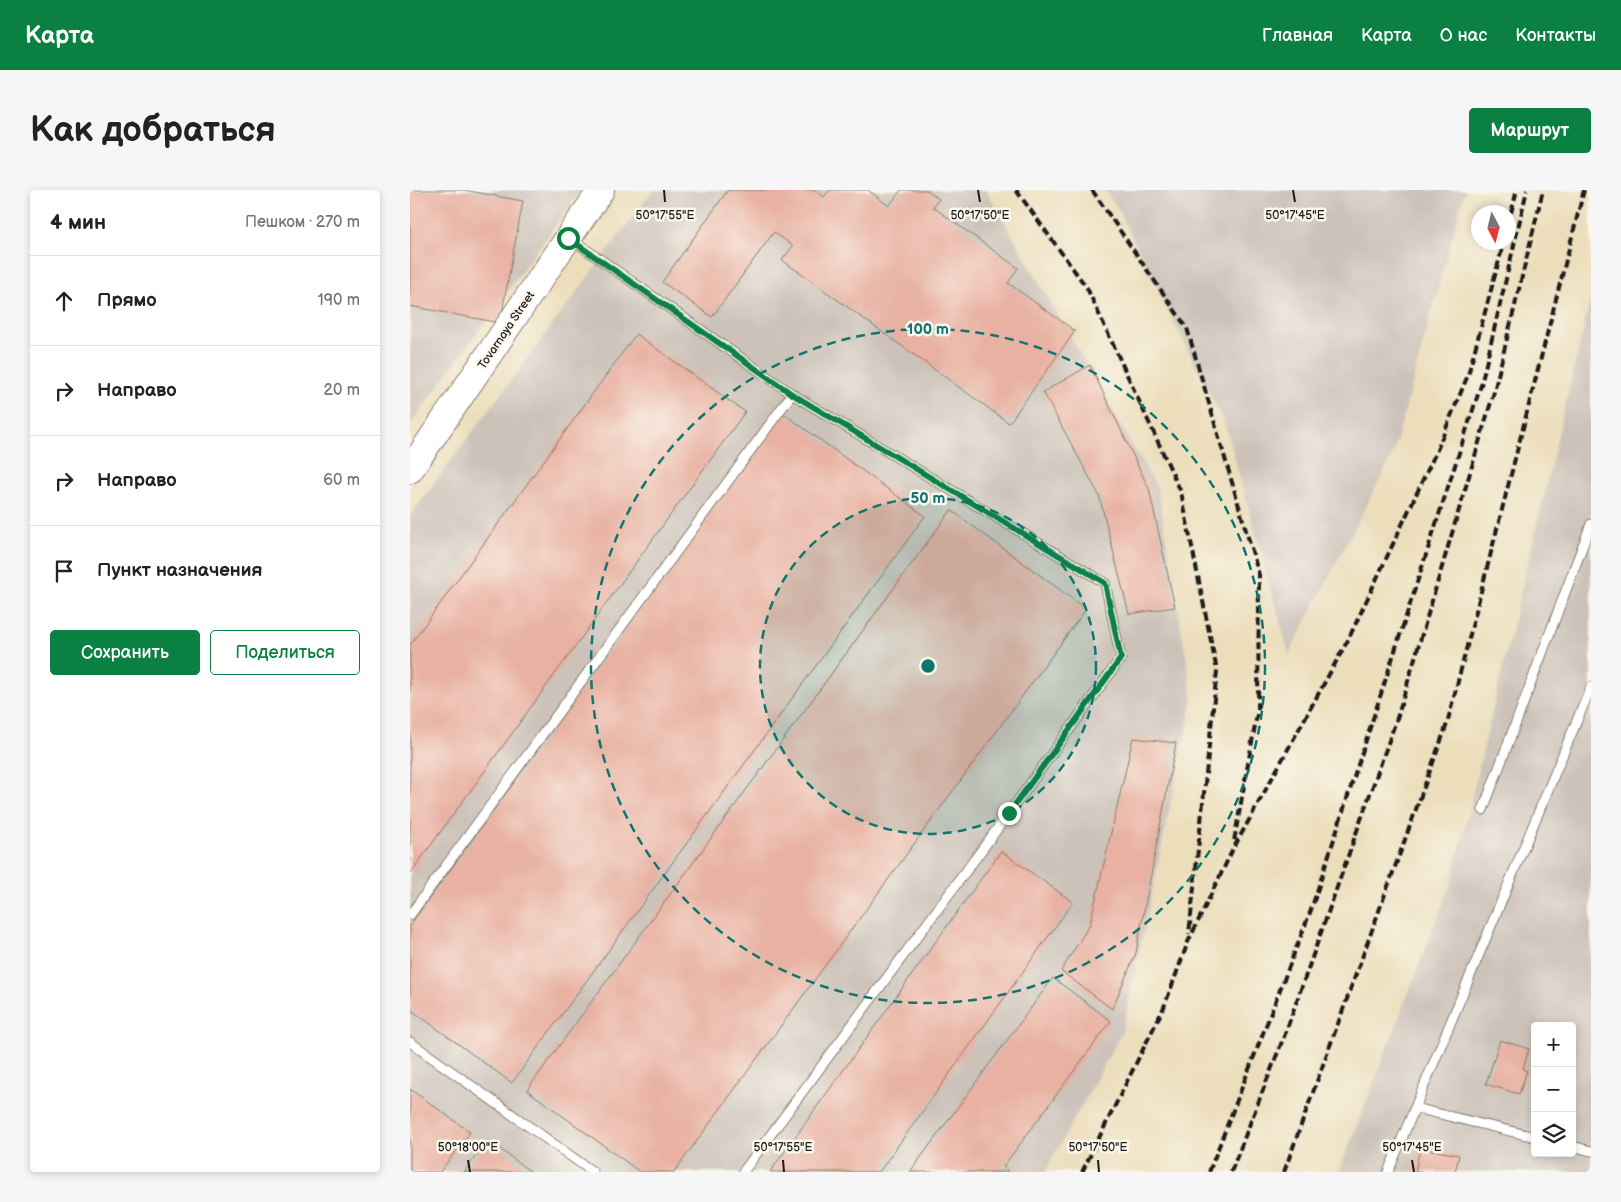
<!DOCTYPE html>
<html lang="ru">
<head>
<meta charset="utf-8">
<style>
	body { margin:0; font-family:"Balsamiq Sans",sans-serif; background:#f6f6f6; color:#222 }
	.controls { position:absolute; right:15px; bottom:15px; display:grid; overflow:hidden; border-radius:5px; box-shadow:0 2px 8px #0003 }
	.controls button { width:45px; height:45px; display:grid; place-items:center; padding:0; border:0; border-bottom:1px solid #e0e0e0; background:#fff; color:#222; font:25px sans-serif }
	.compass { position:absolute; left:1061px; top:15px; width:45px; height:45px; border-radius:50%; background:#fff; box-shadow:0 2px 8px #0003; rotate:173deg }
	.stop { position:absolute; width:15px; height:15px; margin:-11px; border:4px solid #0b8043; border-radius:50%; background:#fff }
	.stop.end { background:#0b8043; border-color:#fff; box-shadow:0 1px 5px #0008 }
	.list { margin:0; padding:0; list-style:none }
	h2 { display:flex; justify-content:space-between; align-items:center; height:65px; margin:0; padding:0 20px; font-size:21px }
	h2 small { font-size:16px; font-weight:400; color:#767676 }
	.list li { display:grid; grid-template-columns:32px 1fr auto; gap:15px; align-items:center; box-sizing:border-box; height:90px; padding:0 20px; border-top:1px solid #e0e0e0 }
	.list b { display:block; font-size:19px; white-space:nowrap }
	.list em { font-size:16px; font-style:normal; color:#767676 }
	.actions { display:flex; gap:10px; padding:15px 20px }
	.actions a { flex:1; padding:11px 0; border:1px solid #0b8043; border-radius:5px; text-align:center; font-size:18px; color:#0b8043 }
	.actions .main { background:#0b8043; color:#fff }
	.icon { flex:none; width:28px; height:28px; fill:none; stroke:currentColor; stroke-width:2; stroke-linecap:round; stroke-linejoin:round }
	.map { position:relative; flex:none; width:1181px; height:982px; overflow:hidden; border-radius:5px }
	header { display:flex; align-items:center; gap:30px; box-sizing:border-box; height:70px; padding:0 25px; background:#0b8043; color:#fff }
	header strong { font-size:24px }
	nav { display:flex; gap:28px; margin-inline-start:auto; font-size:18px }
	.intro { display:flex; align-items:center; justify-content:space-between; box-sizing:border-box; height:120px; padding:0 30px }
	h1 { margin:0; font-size:35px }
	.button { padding:12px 22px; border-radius:5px; background:#0b8043; color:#fff; font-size:18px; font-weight:700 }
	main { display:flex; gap:30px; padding:0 30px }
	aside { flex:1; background:#fff; border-radius:5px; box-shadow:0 2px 8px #0003 }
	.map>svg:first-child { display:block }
	.industrial { fill:#ccc2b9; fill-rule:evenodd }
	.building { fill:#e8b1a2 }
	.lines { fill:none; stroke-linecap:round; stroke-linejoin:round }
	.lane-casing { stroke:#847d6c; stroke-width:11 }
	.secondary-casing { stroke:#847d6c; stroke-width:28 }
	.lane { stroke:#fff; stroke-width:9 }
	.secondary { stroke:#fff; stroke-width:26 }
	.rail { stroke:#1c1c1c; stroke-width:4; stroke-dasharray:8 4; stroke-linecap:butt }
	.route { stroke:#0b8043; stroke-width:6 }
	.ticks { fill:none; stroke:#1c1c1c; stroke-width:2 }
	.ring { fill:none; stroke:#0f766e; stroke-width:2.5; stroke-dasharray:9 6 }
	.labels { text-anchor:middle; stroke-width:5; stroke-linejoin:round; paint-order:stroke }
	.street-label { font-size:12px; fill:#1c1c1c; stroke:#fbf7ec }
	.ticks-label { font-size:12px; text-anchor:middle; fill:#1c1c1c; stroke:#fbf7ec; stroke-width:5; stroke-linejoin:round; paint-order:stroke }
	.centre { fill:#0f766e; stroke:#fbf7ec; stroke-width:2.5 }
	.ring-label { font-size:15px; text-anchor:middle; font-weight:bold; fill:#0f766e; stroke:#fbf7ec; stroke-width:5; stroke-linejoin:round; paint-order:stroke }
</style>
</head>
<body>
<header>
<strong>Карта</strong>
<nav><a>Главная</a><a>Карта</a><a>О нас</a><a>Контакты</a></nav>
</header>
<div class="intro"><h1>Как добраться</h1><a class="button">Маршрут</a></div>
<main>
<aside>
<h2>4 мин<small>Пешком · 270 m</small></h2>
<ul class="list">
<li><svg class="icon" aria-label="ahead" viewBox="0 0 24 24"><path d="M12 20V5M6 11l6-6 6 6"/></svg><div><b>Прямо</b></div><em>190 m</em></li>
<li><svg class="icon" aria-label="right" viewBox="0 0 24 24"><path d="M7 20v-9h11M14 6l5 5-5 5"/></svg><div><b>Направо</b></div><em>20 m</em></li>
<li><svg class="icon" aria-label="right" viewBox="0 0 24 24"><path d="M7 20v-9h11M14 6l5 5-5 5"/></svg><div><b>Направо</b></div><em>60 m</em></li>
<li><svg class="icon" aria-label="arrive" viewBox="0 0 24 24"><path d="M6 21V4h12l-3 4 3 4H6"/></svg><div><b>Пункт назначения</b></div></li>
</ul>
<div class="actions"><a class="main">Сохранить</a><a>Поделиться</a></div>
</aside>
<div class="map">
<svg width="1181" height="982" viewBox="0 0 1181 982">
	<rect width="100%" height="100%" fill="#fbf7ec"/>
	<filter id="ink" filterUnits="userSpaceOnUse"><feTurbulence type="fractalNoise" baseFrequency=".02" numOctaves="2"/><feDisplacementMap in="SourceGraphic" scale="10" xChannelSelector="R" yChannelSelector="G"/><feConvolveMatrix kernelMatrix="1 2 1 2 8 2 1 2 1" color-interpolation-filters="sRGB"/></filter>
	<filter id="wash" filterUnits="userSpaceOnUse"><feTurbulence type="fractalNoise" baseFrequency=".0096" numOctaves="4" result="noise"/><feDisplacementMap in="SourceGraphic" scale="20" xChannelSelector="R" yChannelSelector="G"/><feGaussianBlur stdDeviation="1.12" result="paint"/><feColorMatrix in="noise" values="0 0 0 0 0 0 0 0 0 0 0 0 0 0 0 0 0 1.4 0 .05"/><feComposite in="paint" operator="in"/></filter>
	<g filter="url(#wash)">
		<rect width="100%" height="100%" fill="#ecdebb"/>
		<g class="industrial">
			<path d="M0 0H171L0 235Z"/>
			<path d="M243 0H576L748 299 783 509 712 842 635 982H0V326Z"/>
			<path d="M695 0H1055L983 264 879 464 816 237 709 21Z"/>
			<path d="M1181 107V982H929L1042 690ZM1125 836H1162V963H1125Z"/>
		</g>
		<g id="blocks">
			<g class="building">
				<path d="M0 0H54L113 11 90 133 0 116Z"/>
				<path d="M318 0H405L414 7 419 0H458L479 16 491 0H517L529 9 523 17 608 78 598 93 665 141 599 233 372 70 383 56 364 42 302 127 252 92Z"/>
				<path d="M226 144 335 222 0 684V455Z"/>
				<path d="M680 175 739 299 765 417 719 424 689 305 633 202Z"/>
				<path d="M373 223 515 326 102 893 0 819V735Z"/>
				<path d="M541 320 676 419 264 982H230L117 900Z"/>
				<path d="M723 548 766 553 726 763 702 819 651 781 680 734Z"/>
				<path d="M591 661 663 712 469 982H360Z"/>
				<path d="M643 788 701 831 593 977 599 982H500Z"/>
				<path d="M1090 850 1119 859 1113 879 1117 881 1109 904 1076 894Z"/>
				<path d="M0 899 60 942 30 982H0Z"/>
				<path d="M78 950 121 982H54Z"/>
				<path d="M1010 958 1049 965 1045 982H1005Z"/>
			</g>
		</g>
	</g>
	<g filter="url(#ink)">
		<use href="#blocks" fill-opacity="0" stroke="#847d6c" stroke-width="1"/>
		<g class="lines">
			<g class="lane-casing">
				<g id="lane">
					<path d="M161 49 382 204 695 393 711 468 599 623 333 982"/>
					<path d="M1073 620 1181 334"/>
					<path d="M0 725 382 204"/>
					<path d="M0 852 183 982"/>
					<path d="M1005 918 1125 947"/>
					<path d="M1162 956 1181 961"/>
					<path d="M978 982 1181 497"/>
				</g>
			</g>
			<g class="secondary-casing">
				<path id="secondary" d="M0 280 191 0"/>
			</g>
			<use href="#lane" class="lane"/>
			<use href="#secondary" class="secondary"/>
			<g class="rail">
				<path d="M606 0 677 98 771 302 807 481 779 744"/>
				<path d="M682 0 777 138 849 385 848 519 824 651"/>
				<path d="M1098 34 1107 0"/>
				<path d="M672 982 754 817 778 752 822 661 938 450 1027 260 1058 185 1094 52"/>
				<path d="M799 982 901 720 1071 195 1117 0"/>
				<path d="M821 982 875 844 988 525 1084 202 1133 0"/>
				<path d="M874 982 1037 534 1174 0"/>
			</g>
		</g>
	</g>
	<g class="lines" filter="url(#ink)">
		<path class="route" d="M158 48 382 204 695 393 711 468 599 623"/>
	</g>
	<path class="ticks" d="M254 0 255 12M568 0 570 12M883 0 885 12M58 970 60 982M373 970 374 982M688 970 689 982M1002 970 1004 982"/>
	<circle cx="518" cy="476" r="168" fill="#0f766e" fill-opacity=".12"/>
	<g class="ring">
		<circle cx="518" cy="476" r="168"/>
		<circle cx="518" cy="476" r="337"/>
	</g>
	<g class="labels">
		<g class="street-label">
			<text transform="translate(96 140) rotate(-56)" y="4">Tovarnaya Street</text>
		</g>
	</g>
	<g class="ticks-label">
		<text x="255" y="29">50°17'55"E</text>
		<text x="570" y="29">50°17'50"E</text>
		<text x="885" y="29">50°17'45"E</text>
		<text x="58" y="961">50°18'00"E</text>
		<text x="373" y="961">50°17'55"E</text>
		<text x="688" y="961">50°17'50"E</text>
		<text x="1002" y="961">50°17'45"E</text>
	</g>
	<circle cx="518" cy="476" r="8" class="centre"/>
	<g class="ring-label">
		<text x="518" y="144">100 m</text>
		<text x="518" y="313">50 m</text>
	</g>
</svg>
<div class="controls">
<button>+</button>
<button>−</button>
<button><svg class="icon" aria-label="layers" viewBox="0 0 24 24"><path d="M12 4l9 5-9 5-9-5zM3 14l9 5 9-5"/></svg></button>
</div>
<svg class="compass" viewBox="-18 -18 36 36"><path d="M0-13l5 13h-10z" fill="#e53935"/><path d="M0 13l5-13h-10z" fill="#767676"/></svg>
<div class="stop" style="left:158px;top:48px"></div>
<div class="stop end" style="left:599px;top:623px"></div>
</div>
</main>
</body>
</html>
